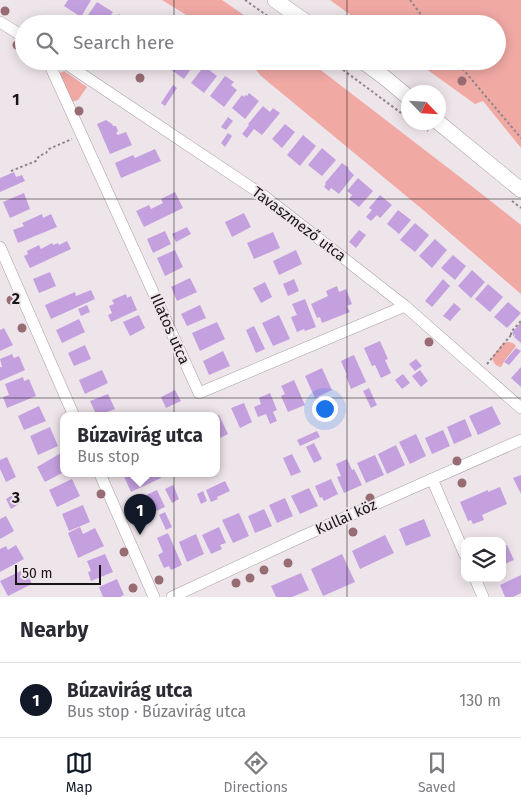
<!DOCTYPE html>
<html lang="en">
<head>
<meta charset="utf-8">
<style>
	body { margin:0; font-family:"Fira Sans",sans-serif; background:#f7f7f7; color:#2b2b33 }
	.controls { position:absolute; right:15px; bottom:15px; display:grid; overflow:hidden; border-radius:10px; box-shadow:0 2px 12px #0003 }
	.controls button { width:45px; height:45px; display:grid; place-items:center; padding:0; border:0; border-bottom:1px solid #e1e1e2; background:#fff; color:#2b2b33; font:25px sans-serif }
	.compass { position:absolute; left:401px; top:85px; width:45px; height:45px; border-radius:50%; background:#fff; box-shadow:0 2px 12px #0003; rotate:115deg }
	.scale { position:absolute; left:15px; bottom:12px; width:86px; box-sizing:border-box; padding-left:5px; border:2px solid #191618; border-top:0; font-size:14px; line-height:18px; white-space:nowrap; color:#191618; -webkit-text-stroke:4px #eee5eb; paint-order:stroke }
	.you { position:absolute; left:324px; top:408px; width:18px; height:18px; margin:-12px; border:4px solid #fff; border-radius:50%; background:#1a73e8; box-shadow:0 0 0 8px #1a73e833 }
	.badge { display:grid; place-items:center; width:32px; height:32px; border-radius:50%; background:#111827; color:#fff; font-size:16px; font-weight:700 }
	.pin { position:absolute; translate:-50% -41px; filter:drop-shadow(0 1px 2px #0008) }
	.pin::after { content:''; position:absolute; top:26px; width:18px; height:15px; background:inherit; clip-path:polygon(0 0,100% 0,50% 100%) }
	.popup { position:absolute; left:60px; top:412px; width:160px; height:65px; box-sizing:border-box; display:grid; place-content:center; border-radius:10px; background:#fff; filter:drop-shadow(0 1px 4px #0005); font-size:16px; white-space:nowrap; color:#7c7c81 }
	.popup b { font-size:19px; color:#2b2b33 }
	.popup::after { content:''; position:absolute; left:50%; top:100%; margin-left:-10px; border:10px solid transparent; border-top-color:#fff }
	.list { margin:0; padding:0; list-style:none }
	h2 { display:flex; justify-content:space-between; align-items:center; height:65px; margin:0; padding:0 20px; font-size:21px }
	h2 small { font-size:16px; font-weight:400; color:#7c7c81 }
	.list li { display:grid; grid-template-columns:32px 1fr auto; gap:15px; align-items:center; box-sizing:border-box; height:75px; padding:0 20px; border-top:1px solid #e1e1e2 }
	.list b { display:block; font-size:19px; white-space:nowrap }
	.list p { margin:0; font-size:16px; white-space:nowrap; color:#7c7c81 }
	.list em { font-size:16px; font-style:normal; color:#7c7c81 }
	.icon { flex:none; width:28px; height:28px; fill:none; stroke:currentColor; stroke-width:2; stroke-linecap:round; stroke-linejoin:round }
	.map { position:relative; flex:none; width:521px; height:597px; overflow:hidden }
	.search { position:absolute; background:#fff; box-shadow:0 2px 12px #0003; left:15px; right:15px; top:15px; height:55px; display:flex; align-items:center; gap:12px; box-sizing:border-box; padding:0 18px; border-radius:28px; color:#7c7c81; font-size:19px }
	.sheet { height:140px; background:#fff }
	nav { display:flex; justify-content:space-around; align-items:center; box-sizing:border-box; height:70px; border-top:1px solid #e1e1e2; background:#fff; font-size:14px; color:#7c7c81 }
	nav a { display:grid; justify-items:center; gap:2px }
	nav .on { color:#111827 }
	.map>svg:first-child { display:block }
	.green { fill:#f1a9a4 }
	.building { fill:#c4a0df }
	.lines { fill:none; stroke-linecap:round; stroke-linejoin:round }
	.minor-casing { stroke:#a69da3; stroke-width:12 }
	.tertiary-casing { stroke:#a69da3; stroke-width:16 }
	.path { stroke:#8c868a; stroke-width:2; stroke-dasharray:2.5 2.5; stroke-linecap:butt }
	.minor { stroke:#fff; stroke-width:11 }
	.tertiary { stroke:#fff; stroke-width:15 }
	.tree { fill:#976c72 }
	.grid { fill:none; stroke:#191618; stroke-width:1; stroke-opacity:0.55 }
	.labels { text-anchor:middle; stroke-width:4; stroke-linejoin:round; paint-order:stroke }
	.street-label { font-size:15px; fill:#191618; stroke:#eee5eb }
	.grid-label { font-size:16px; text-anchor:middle; font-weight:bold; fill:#191618; stroke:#eee5eb; stroke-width:4; stroke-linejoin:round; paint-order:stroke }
</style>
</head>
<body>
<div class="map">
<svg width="521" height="597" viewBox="0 0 521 597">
	<rect width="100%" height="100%" fill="#eee5eb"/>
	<g class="green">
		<path d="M162 0H222L257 24H201Z"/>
		<path d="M330 0H521V148L483 101 475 104 415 61H497V24H363Z"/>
		<path d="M249 61H309L469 184 521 225V294L422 209 261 76Z"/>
		<path d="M64 71 87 87 78 100 71 102 59 76 60 73Z"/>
		<path d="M508 342 513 343 516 346 505 360 501 367C495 366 493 362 492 357L503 343Z"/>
	</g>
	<g class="building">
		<path d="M68 0H91L81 17 64 6Z"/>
		<path d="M97 2 113 12 105 24H94L86 18Z"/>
		<path d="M119 14 135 24H113Z"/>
		<path d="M175 61H193L195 63 184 79 170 69Z"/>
		<path d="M204 66 217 76 204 93 191 83Z"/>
		<path d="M225 76 234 82 231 85 237 90 224 107 210 96Z"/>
		<path d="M173 85 177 88 165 106 161 103Z"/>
		<path d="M249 93 259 101 245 119 232 108 242 95 244 97 245 95 247 96Z"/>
		<path d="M263 106 270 112 273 108 280 113 262 135 254 129 247 138 242 134 249 125 248 124Z"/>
		<path d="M228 117 233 121 226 130 221 127Z"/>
		<path d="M106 120 112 124 113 126H116L118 131 116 133 118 135 126 132 132 145 110 154 97 124Z"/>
		<path d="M285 124 295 132 282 148 272 139Z"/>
		<path d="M228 133 232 136 225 147 221 143Z"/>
		<path d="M303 135 316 146 300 166 287 155Z"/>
		<path d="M322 148 336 160 322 176 308 165Z"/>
		<path d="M155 149 161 161 121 178 115 163 133 155 135 158Z"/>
		<path d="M342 163 349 168 348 169 354 175 339 194 331 188 329 191 324 187 326 184 325 183Z"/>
		<path d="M14 172 16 177 22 175 25 181 0 192V178Z"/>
		<path d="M358 178 373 191 359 207 349 199 352 195 347 191Z"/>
		<path d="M175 192 183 208 144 227 136 211 149 205 151 209 163 203 161 199Z"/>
		<path d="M24 193 30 209 10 218 3 202Z"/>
		<path d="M380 195 392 205 380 218 377 215 371 221 366 217 372 210 369 208Z"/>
		<path d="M398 210 411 220 399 234 387 224Z"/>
		<path d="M244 213 251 227 232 237 225 222Z"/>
		<path d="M42 214 43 218 51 214 57 227 18 243 13 230 24 226 22 223Z"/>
		<path d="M415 223 429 235 415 252 400 240Z"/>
		<path d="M187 227 191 234 176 242 172 234Z"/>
		<path d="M359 230 366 235 356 248 349 242Z"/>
		<path d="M165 231 171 244 153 253 147 239Z"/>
		<path d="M273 232 280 248 254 259 247 243Z"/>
		<path d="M435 239 447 250 432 268 419 256Z"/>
		<path d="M67 241 71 249 30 268 24 256 28 254 27 251 39 245 41 249 52 243 53 245 58 243 59 245Z"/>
		<path d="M175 250 183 267 165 276 157 258Z"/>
		<path d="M296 250 302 264 279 275 273 261Z"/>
		<path d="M453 255 466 266 455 280 441 268Z"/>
		<path d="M472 270 485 282 471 298 458 286Z"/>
		<path d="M50 272 56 286 39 293 33 279Z"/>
		<path d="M190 278 197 292 177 301 171 287Z"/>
		<path d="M294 279 299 291 288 296 283 284Z"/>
		<path d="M443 279 450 286 432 307 425 301Z"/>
		<path d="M265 282 272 297 261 303 253 288Z"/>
		<path d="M488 284 503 297 490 312 475 299Z"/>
		<path d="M337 286 339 292 346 289 352 304 347 306 350 312 322 323 320 317 317 318 311 304 328 296 326 291Z"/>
		<path d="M91 290 95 299 51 319 45 305 75 292 76 296Z"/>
		<path d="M126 294 127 298 131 296 137 310 111 322 108 315 112 313 109 306 114 304 112 300Z"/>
		<path d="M305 299 316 327 305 331 304 329 297 332 291 317 297 315 292 304Z"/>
		<path d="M508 302 521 313 507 328 494 317Z"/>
		<path d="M454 303 461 309 450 321 443 316Z"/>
		<path d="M87 305 90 312 81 316 78 309Z"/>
		<path d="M200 305 206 318 187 326 181 314Z"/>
		<path d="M139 315 145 328 130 336 123 322Z"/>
		<path d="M279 315 290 339 273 346 262 323Z"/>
		<path d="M79 319 85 332 62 343 56 330Z"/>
		<path d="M217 322 225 339 200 351 192 333Z"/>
		<path d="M521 322V343L514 337 515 335 512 333Z"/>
		<path d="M254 326 265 349 256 353 246 330Z"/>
		<path d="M4 328 13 345 0 351V330Z"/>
		<path d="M380 341 388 359 385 360 391 373 381 378 375 365 372 366 364 348Z"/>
		<path d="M85 345 91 359 74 366 68 353Z"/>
		<path d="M516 348 521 351 509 365 504 362Z"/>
		<path d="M223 351 230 366 209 375 203 361Z"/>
		<path d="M12 354 14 358 19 356 25 370 0 381V367H2L0 359Z"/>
		<path d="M354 355 366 382 351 389 346 376 347 375 341 361Z"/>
		<path d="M416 359 422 366 415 371 409 364Z"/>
		<path d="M521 367V387L511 378Z"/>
		<path d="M322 368 332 390 315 398 305 376Z"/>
		<path d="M102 370 108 383 85 394 79 380Z"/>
		<path d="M420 370 428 381 421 387 412 376Z"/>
		<path d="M403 374 410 383 402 389 395 380Z"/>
		<path d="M23 377 24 381 29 379 36 396 7 408 3 397 9 395 5 384Z"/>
		<path d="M294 380 305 405 288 412 281 396 285 394 281 386Z"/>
		<path d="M369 388 377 405 371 408 363 391Z"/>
		<path d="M175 390 181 401 166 408 161 397Z"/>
		<path d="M270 393 277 410 273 412 277 421 270 424 266 414 258 417 254 407 261 404 259 398Z"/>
		<path d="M108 394 115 409 97 416 90 401Z"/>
		<path d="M244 403 252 422 240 428 231 408Z"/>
		<path d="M39 406 46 421 24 430 18 416Z"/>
		<path d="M492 406 501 424 478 435 469 416Z"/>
		<path d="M219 415 228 434 216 440V416Z"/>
		<path d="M465 419 472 436 454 444 447 427Z"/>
		<path d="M50 427 58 446 38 455 30 436Z"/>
		<path d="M443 430 450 446 432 454 425 438Z"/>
		<path d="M317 431 320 437 300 446 297 440Z"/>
		<path d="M416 434 426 456 410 464 399 442Z"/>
		<path d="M314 443 322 459 314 463 306 447Z"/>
		<path d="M396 445 405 465 387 474 378 454Z"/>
		<path d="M61 453 64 457V472L45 482 37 467Z"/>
		<path d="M292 454 301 472 291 476 283 458Z"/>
		<path d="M375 455 384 475 366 483 357 463Z"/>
		<path d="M7 457 16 477 6 482 0 469V460Z"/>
		<path d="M347 459 352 470 354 469 362 485 344 493 337 477 341 476 336 464Z"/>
		<path d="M123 474H159L161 478 131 492Z"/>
		<path d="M521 475V494L513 478Z"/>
		<path d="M72 479 80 496 57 507 49 490Z"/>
		<path d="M331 479 338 494 324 501 322 497 320 498 315 486Z"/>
		<path d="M225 481 230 491 217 497 218 499 211 502 206 490Z"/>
		<path d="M173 485 179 499 172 503 165 489Z"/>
		<path d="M500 487 507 504 482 515 484 520 473 524 471 520 468 521 460 502 488 490V492Z"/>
		<path d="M309 488 318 506 300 514 291 496Z"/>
		<path d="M157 490 165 507 141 518 135 506 144 501 142 497Z"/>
		<path d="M203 491 207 501 201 504 197 494Z"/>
		<path d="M16 493 22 502 11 509 6 499Z"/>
		<path d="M285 498 293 516 277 523 269 505Z"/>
		<path d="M83 505 90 522 69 531 62 514Z"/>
		<path d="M264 509 272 526 255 533 248 516Z"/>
		<path d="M165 512 172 527 166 530 159 515Z"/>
		<path d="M239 513 249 536 233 543 222 520Z"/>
		<path d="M6 516 14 531 0 539V519Z"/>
		<path d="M424 519 431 536 406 546 399 529Z"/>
		<path d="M80 527 83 534 95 528 104 546 78 558 68 533Z"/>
		<path d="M219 527 226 543 220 545 222 549 211 554 202 535Z"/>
		<path d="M168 533 182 565 171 570 169 566 164 568 158 555 163 552 157 538Z"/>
		<path d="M196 534 204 554 187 562 179 542Z"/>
		<path d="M385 535 394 553 360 569 352 551Z"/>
		<path d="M16 545 24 559 0 572V549L6 546 8 550Z"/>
		<path d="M507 545 514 560 502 565V547Z"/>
		<path d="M105 554 113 572 91 581 88 572 91 571 87 561Z"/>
		<path d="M342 554 355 582 323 596 311 569Z"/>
		<path d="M25 569 32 584 8 596 0 581Z"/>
		<path d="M301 573 309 590 292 597H276L271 586Z"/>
		<path d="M521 575V593L513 597H505L500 585Z"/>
		<path d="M117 579 124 595 120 597H103L99 587Z"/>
	</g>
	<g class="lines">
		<g class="minor-casing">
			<g id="minor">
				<path d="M0 22 24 37"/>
				<path d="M48 61 199 393 405 306"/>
				<path d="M62 61 264 196 405 306 521 408"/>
				<path d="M0 247 74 416"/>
				<path d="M100 474 154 597"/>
				<path d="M432 479 465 555"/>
				<path d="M475 578 483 597"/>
				<path d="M172 597 301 537 521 440"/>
			</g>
		</g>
		<g class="tertiary-casing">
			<g id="tertiary">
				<path d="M275 0 309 24"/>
				<path d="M362 61 384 77 408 97"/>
				<path d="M438 122 521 190"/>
			</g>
		</g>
		<g class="path">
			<path d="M245 0 279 24"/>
			<path d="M410 0 428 24"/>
			<path d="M331 61 408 118"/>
			<path d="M456 61 521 138"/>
			<path d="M415 122 428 131"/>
			<path d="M11 171 36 161 39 156 46 153 49 149 72 139"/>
			<path d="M512 201 521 208"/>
			<path d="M511 335V332L521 321"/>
			<path d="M487 364 511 335H514"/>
		</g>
		<use href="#minor" class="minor"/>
		<use href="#tertiary" class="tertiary"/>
	</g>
	<g class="tree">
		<circle cx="5" cy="11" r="4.5"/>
		<circle cx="17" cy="45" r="4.5"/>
		<circle cx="140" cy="78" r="4.5"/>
		<circle cx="462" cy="81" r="4.5"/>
		<circle cx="79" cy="111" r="4.5"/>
		<circle cx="11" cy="300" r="4.5"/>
		<circle cx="22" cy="328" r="4.5"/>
		<circle cx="429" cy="342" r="4.5"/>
		<circle cx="457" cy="461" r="4.5"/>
		<circle cx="462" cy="483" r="4.5"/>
		<circle cx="101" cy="494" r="4.5"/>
		<circle cx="370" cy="498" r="4.5"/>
		<circle cx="353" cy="532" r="4.5"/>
		<circle cx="124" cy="552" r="4.5"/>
		<circle cx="288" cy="563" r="4.5"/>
		<circle cx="264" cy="570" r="4.5"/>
		<circle cx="250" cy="578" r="4.5"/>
		<circle cx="159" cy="580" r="4.5"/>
		<circle cx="236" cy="583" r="4.5"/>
		<circle cx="133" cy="588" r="4.5"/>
	</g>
	<path class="grid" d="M174 0V24M347 0V24M174 61V597M347 61V597M0 199H521M0 398H521"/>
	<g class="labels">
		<g class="street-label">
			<text transform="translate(299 224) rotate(37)" y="5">Tavaszmező utca</text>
			<text transform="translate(170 329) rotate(66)" y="5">Illatos utca</text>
			<text transform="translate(346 517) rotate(-24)" y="5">Kullai köz</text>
		</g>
	</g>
	<g class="grid-label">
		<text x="16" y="105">1</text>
		<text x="16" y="304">2</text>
		<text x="16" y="503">3</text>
	</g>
</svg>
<div class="controls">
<button><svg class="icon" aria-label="layers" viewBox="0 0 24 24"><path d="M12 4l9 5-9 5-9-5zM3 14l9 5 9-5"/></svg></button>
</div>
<svg class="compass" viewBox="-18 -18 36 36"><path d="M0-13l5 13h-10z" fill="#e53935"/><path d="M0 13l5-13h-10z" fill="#7c7c81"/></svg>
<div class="scale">50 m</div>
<div class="you"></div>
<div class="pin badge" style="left:140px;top:535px">1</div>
<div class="popup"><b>Búzavirág utca</b>Bus stop</div>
<div class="search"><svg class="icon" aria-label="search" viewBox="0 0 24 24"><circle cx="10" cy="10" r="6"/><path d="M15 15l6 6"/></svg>Search here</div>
</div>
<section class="sheet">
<h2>Nearby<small></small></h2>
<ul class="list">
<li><span class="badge">1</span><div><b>Búzavirág utca</b><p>Bus stop · Búzavirág utca</p></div><em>130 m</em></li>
</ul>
</section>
<nav>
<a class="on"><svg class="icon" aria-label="map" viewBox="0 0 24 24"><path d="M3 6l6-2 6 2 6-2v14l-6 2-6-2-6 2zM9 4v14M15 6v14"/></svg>Map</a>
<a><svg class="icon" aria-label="directions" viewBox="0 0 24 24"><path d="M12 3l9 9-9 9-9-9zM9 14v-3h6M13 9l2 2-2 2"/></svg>Directions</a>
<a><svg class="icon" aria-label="saved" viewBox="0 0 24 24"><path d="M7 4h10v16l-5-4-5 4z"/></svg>Saved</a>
</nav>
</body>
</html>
